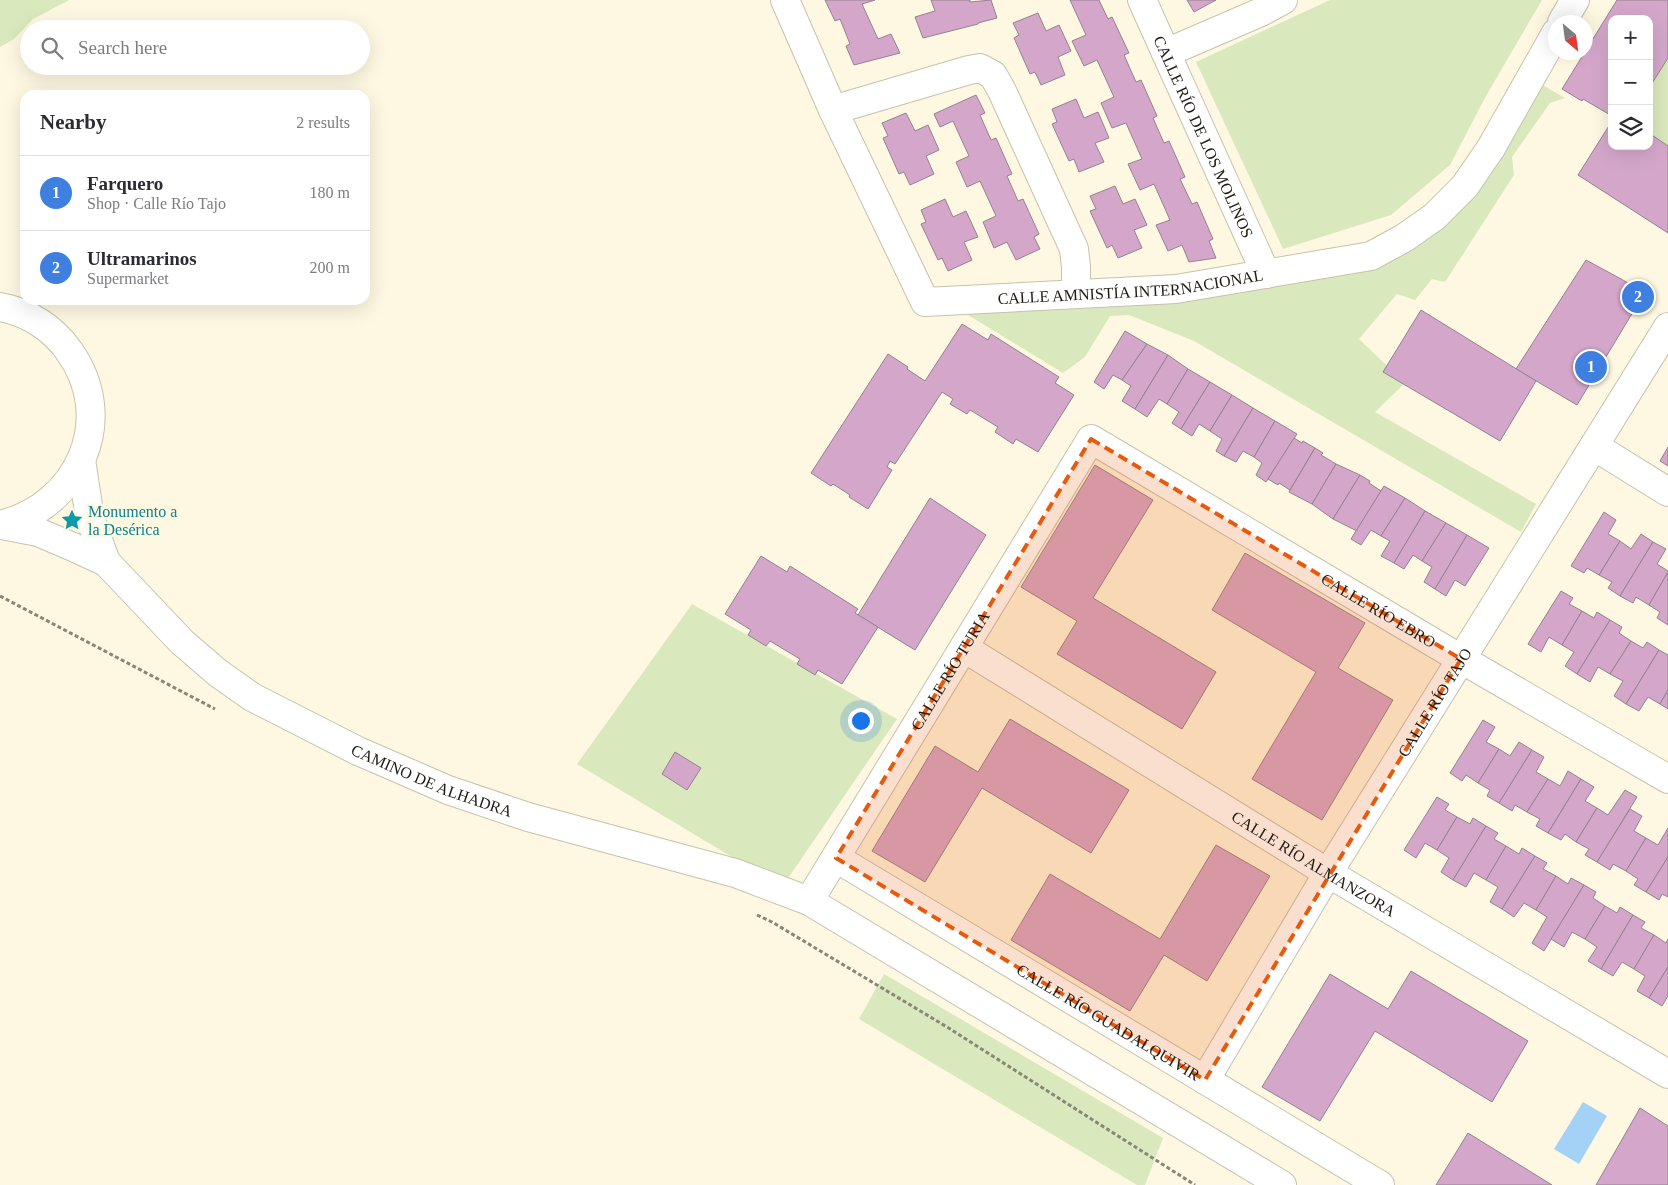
<!DOCTYPE html>
<html lang="en">
<head>
<meta charset="utf-8">
<style>
	body { margin:0; font-family:Georgia,serif; background:#f2f2f3; color:#2b2b33 }
	.controls { position:absolute; right:15px; top:15px; display:grid; overflow:hidden; border-radius:10px; box-shadow:0 5px 20px #0002 }
	.controls button { width:45px; height:45px; display:grid; place-items:center; padding:0; border:0; border-bottom:1px solid #e1e1e2; background:#fff; color:#2b2b33; font:25px sans-serif }
	.compass { position:absolute; left:1548px; top:15px; width:45px; height:45px; border-radius:50%; background:#fff; box-shadow:0 5px 20px #0002; rotate:151deg }
	.you { position:absolute; left:860px; top:720px; width:18px; height:18px; margin:-12px; border:4px solid #fff; border-radius:50%; background:#1a73e8; box-shadow:0 0 0 8px #1a73e833 }
	.badge { display:grid; place-items:center; width:32px; height:32px; border-radius:50%; background:#3d52c5; color:#fff; font-size:16px; font-weight:700 }
	.pin { position:absolute; translate:-50% -50%; border:2px solid #fff; box-shadow:0 1px 5px #0006 }
	.list { margin:0; padding:0; list-style:none }
	h2 { display:flex; justify-content:space-between; align-items:center; height:65px; margin:0; padding:0 20px; font-size:21px }
	h2 small { font-size:16px; font-weight:400; color:#7c7c81 }
	.list li { display:grid; grid-template-columns:32px 1fr auto; gap:15px; align-items:center; box-sizing:border-box; height:75px; padding:0 20px; border-top:1px solid #e1e1e2 }
	.list b { display:block; font-size:19px; white-space:nowrap }
	.list p { margin:0; font-size:16px; white-space:nowrap; color:#7c7c81 }
	.list em { font-size:16px; font-style:normal; color:#7c7c81 }
	.icon { flex:none; width:28px; height:28px; fill:none; stroke:currentColor; stroke-width:2; stroke-linecap:round; stroke-linejoin:round }
	.map { position:relative; flex:none; width:1668px; height:1185px; overflow:hidden }
	.search { position:absolute; background:#fff; box-shadow:0 5px 20px #0002; left:20px; top:20px; width:350px; height:55px; display:flex; align-items:center; gap:12px; box-sizing:border-box; padding:0 18px; border-radius:28px; color:#7c7c81; font-size:19px }
	.panel { position:absolute; background:#fff; box-shadow:0 5px 20px #0002; left:20px; top:90px; width:350px; height:215px; border-radius:15px }
	.map>svg:first-child { display:block }
	.green { fill:#dae8bd }
	.water { fill:#a4d1f6 }
	.building { fill:#d4a7ca; stroke:#948290 }
	.lines { fill:none; stroke-linecap:round; stroke-linejoin:round }
	.minor-casing { stroke:#c7c2ac; stroke-width:30 }
	.path { stroke:#8a8677; stroke-width:3; stroke-dasharray:4 2.5; stroke-linecap:butt }
	.minor { stroke:#fff; stroke-width:28 }
	.marked { fill:#e8590c; fill-opacity:0.2; stroke:#e8590c; stroke-width:4; stroke-dasharray:10 6; stroke-linejoin:round }
	.labels { text-anchor:middle; stroke-width:5; stroke-linejoin:round; paint-order:stroke }
	.street-label { font-size:16px; fill:#1d1b13; stroke:#fef8e2 }
	.culture-label { font-size:16px; fill:#0d838f; stroke:#fef8e2; text-anchor:start }
</style>
</head>
<body>
<div class="map">
<svg width="1668" height="1185" viewBox="0 0 1668 1185">
	<rect width="100%" height="100%" fill="#fef8e2"/>
	<g class="green">
		<path d="M0 0H69L33 19 14 39 0 47Z"/>
		<path d="M1330 0H1542L1486 96 1450 165 1391 215 1283 249 1196 62Z"/>
		<path d="M1668 18V155L1649 144V48Z"/>
		<path d="M1539 83 1565 98 1550 103 1512 157 1514 175 1445 282 1432 279 1415 300 1397 294 1359 339 1405 383 1375 412 1536 504 1521 532 1194 341 1129 315 1110 316 1085 357 1063 373 963 312 1219 296 1377 267Z"/>
		<path d="M692 604 897 719 782 887 577 764Z"/>
		<path d="M884 974 1163 1138 1145 1185H1137L859 1019Z"/>
	</g>
	<path class="water" d="M1583 1102 1607 1116 1579 1164 1554 1149Z"/>
	<g class="building">
		<path d="M825 0H875L862 4 878 39 891 34 900 53 854 65 846 46 850 44 840 19 835 21Z"/>
		<path d="M931 0H970V2L991 0 997 18 978 23V24L923 38 915 17 935 11Z"/>
		<path d="M1070 0H1099L1108 19 1112 17 1129 53 1124 55 1136 82 1141 80 1157 116 1153 118 1164 143 1169 141 1185 177 1180 179 1192 204 1197 202 1213 239 1209 241 1216 258 1189 262 1182 245 1168 251 1156 225 1170 220 1154 184 1140 190 1128 164 1142 159 1126 123 1112 128 1101 103 1114 97 1097 60 1084 66 1072 41 1086 35Z"/>
		<path d="M1216 0 1194 12 1187 0Z"/>
		<path d="M1617 0H1668V58L1649 88V19H1612V116L1583 99 1582 101 1562 89Z"/>
		<path d="M1038 13 1046 31 1059 25 1071 51 1058 57 1065 75 1041 85 1035 72 1030 74 1014 38 1019 35 1013 23Z"/>
		<path d="M976 95 985 113 980 115 991 140 996 138 1012 174 1007 176 1018 201 1023 199 1039 234 1034 237 1040 249 1016 260 1007 242 994 248 983 222 996 216 980 181 967 187 956 162 969 156 953 121 940 127 934 114Z"/>
		<path d="M1076 99 1084 118 1098 112 1109 138 1095 143 1104 162 1079 172 1074 159 1069 161 1052 124 1057 122 1052 109Z"/>
		<path d="M906 113 915 131 928 125 939 150 926 156 934 174 910 185 904 172 899 174 883 138 888 136 882 123Z"/>
		<path d="M1612 121V146H1649V133L1668 146V233L1578 175Z"/>
		<path d="M1115 186 1123 204 1135 199 1147 225 1134 230 1142 248 1118 258 1112 245 1107 248 1090 211 1096 209 1090 196Z"/>
		<path d="M945 199 953 217 966 211 978 237 964 242 972 260 948 271 942 258 938 260 921 224 926 222 921 210Z"/>
		<path d="M1586 260 1645 292 1577 405 1516 369Z"/>
		<path d="M1421 310 1536 381 1500 441 1383 372Z"/>
		<path d="M962 324 988 340 991 334 1059 377 1055 383 1074 395 1038 452 1016 439 1013 444 995 432 998 427 970 410 967 414 950 404 953 399 942 392 895 464 890 461 887 467 892 470 868 509 849 497 850 495 833 484 831 486 811 473 888 354 908 367 907 369 925 381Z"/>
		<path d="M1125 331 1147 344 1122 380 1113 375 1104 389 1094 382Z"/>
		<path d="M1147 344 1168 355 1135 409 1122 401 1131 386 1122 380Z"/>
		<path d="M1168 355 1188 369 1167 404 1159 399 1147 417 1135 409Z"/>
		<path d="M1188 369 1210 382 1181 429 1172 423 1179 412 1167 404Z"/>
		<path d="M1210 382 1232 395 1210 431 1199 424 1192 436 1181 429Z"/>
		<path d="M1232 395 1253 408 1224 456 1216 451 1222 439 1210 431Z"/>
		<path d="M1253 408 1275 421 1254 457 1243 451 1236 462 1224 456Z"/>
		<path d="M1275 421 1297 434 1266 482 1256 475 1262 463 1254 457Z"/>
		<path d="M1294 438 1302 443 1303 441 1315 448 1290 490 1279 483 1278 485 1268 479Z"/>
		<path d="M1668 447V466L1660 461Z"/>
		<path d="M1315 448 1323 453 1321 455 1336 464 1312 504 1289 492Z"/>
		<path d="M1336 464 1360 475 1333 519 1312 504Z"/>
		<path d="M1095 465 1153 500 1093 598 1216 672 1182 729 1057 654 1077 621 1021 587Z"/>
		<path d="M1360 475 1370 481 1369 483 1381 491 1357 531 1333 519Z"/>
		<path d="M1384 486 1405 498 1381 536 1371 530 1361 545 1351 539Z"/>
		<path d="M930 498 986 535 915 650 858 615Z"/>
		<path d="M1405 498 1425 511 1394 563 1381 556 1390 541 1381 536Z"/>
		<path d="M1425 511 1446 523 1422 561 1413 555 1404 569 1394 563Z"/>
		<path d="M1604 512 1616 520 1608 534 1620 541 1599 575 1587 568 1584 573 1571 566Z"/>
		<path d="M1446 523 1467 535 1435 589 1424 582 1432 567 1422 561Z"/>
		<path d="M1641 534 1653 542 1620 596 1608 588 1612 582 1599 575 1620 541 1631 549Z"/>
		<path d="M1467 535 1489 548 1465 586 1455 580 1446 596 1435 589Z"/>
		<path d="M1653 542 1666 549 1657 564 1668 571V572L1649 605 1636 597 1633 603 1620 596Z"/>
		<path d="M1245 553 1365 623 1338 668 1393 700 1322 820 1252 779 1316 672 1212 610Z"/>
		<path d="M761 556 787 572 790 566 858 609 855 613 878 627 842 684 818 670 815 675 797 664 800 659 770 641 766 646 748 635 751 630 725 614Z"/>
		<path d="M1668 572V625L1657 618 1660 612 1649 605Z"/>
		<path d="M1561 591 1573 598 1569 604 1582 611 1562 645 1549 637 1541 652 1528 644Z"/>
		<path d="M1582 611 1594 618 1597 612 1610 620 1577 674 1565 666 1574 652 1562 645Z"/>
		<path d="M1610 620 1622 627 1619 633 1631 641 1610 674 1598 667 1590 682 1577 674Z"/>
		<path d="M1631 641 1643 648 1647 642 1659 650 1626 704 1614 696 1623 681 1610 674Z"/>
		<path d="M1659 650 1668 655V690L1660 704 1648 697 1639 711 1626 704Z"/>
		<path d="M1668 690V709L1660 704Z"/>
		<path d="M1010 719 1129 790 1091 853 982 788 925 882 872 851 935 746 978 772Z"/>
		<path d="M1483 720 1495 727 1486 742 1499 749 1478 783 1466 775 1462 781 1450 773Z"/>
		<path d="M1519 742 1532 750 1499 803 1487 796 1490 790 1478 783 1499 749 1510 756Z"/>
		<path d="M1532 750 1544 757 1536 772 1548 779 1527 812 1515 805 1512 811 1499 803Z"/>
		<path d="M675 752 701 768 687 790 662 774Z"/>
		<path d="M1568 771 1581 779 1548 833 1536 826 1540 819 1527 812 1548 779 1560 786Z"/>
		<path d="M1581 779 1594 787 1585 801 1597 808 1576 842 1565 834 1561 840 1548 833Z"/>
		<path d="M1625 790 1637 797 1597 862 1585 855 1589 849 1576 842 1597 808 1608 815Z"/>
		<path d="M1437 797 1449 804 1445 810 1457 817 1437 850 1425 843 1416 858 1404 850Z"/>
		<path d="M1630 809 1642 816 1634 831 1646 838 1626 871 1613 864 1610 870 1597 862Z"/>
		<path d="M1457 817 1470 824 1473 818 1486 826 1453 880 1441 872 1449 858 1437 850Z"/>
		<path d="M1486 826 1498 833 1494 839 1506 846 1486 880 1474 873 1466 887 1453 880Z"/>
		<path d="M1668 828V857L1646 892 1634 885 1638 879 1626 871 1646 838 1658 845Z"/>
		<path d="M1216 845 1270 876 1207 981 1164 955 1130 1011 1011 940 1050 874 1160 939Z"/>
		<path d="M1506 846 1519 854 1522 848 1535 856 1502 909 1490 902 1498 887 1486 880Z"/>
		<path d="M1535 856 1547 863 1543 869 1556 876 1536 910 1524 903 1514 917 1502 909Z"/>
		<path d="M1668 857V897L1662 894 1659 900 1646 892Z"/>
		<path d="M1556 876 1568 884 1571 878 1584 885 1544 951 1532 943 1547 917 1536 910Z"/>
		<path d="M1584 885 1596 892 1593 898 1605 906 1585 939 1572 932 1564 947 1551 939Z"/>
		<path d="M1605 906 1617 913 1620 907 1633 915 1601 969 1588 961 1597 947 1585 939Z"/>
		<path d="M1633 915 1645 922 1641 928 1654 935 1634 969 1622 962 1613 976 1601 969Z"/>
		<path d="M1654 935 1666 943 1668 939V967L1649 998 1637 991 1645 976 1634 969Z"/>
		<path d="M1668 967V996L1662 1006 1649 998Z"/>
		<path d="M1411 971 1528 1041 1492 1102 1375 1031 1320 1121 1262 1087 1330 974 1388 1009Z"/>
		<path d="M1640 1108 1668 1126V1185H1596Z"/>
		<path d="M1468 1133 1552 1185H1436Z"/>
	</g>
	<g class="lines">
		<g class="minor-casing">
			<g id="minor">
				<path id="s1" d="M785 0 833 110 925 302 1176 289 1371 256 1404 238 1434 217 1465 186 1491 148 1556 33"/>
				<path id="s2" d="M1142 0 1266 274"/>
				<path d="M1562 22 1575 0"/>
				<path d="M1166 53 1261 12 1283 0"/>
				<path d="M833 110 969 70 980 68 993 75 1002 91 1074 249 1076 267V294"/>
				<path d="M0 307C28 312 53 328 69 351 118 419 79 506 0 525"/>
				<path d="M1594 446 1668 492"/>
				<path d="M81 460 90 518 106 562"/>
				<path id="s3" d="M1 525 38 532 73 547 106 562 182 642 218 673 252 697 358 751 448 790 528 817 735 873 809 901 1282 1185"/>
				<path id="s4" d="M964 648 1328 873 1668 1074"/>
				<path id="s5" d="M836 858 1380 1185"/>
				<path id="s6" d="M809 901 1091 439 1461 659 1668 779"/>
				<path id="s7" d="M1205 1080 1328 873 1668 327"/>
			</g>
		</g>
		<g class="path">
			<path d="M0 596 215 709"/>
			<path d="M757 915 772 922 947 1027 1195 1185"/>
		</g>
		<use href="#minor" class="minor"/>
	</g>
	<path class="marked" d="M1091 439 1461 659 1205 1080 836 858Z"/>
	<defs>
		<g id="sight-bare" transform="scale(1.725)"><path d="M0-6L1.8-2.2L6-1.7L2.9 1.2L3.7 5.4L0 3.3L-3.7 5.4L-2.9 1.2L-6-1.7L-1.8-2.2Z" fill="#0f9aa8" stroke="#fef8e2" stroke-width="2.5" paint-order="stroke"/></g>
	</defs>
	<g fill-rule="evenodd">
		<use href="#sight-bare" x="72" y="520"/>
	</g>
	<g class="labels">
		<g class="street-label">
			<text dy="6" stroke="none"><textPath href="#s2" startOffset="150">CALLE RÍO DE LOS MOLINOS</textPath></text>
			<text dy="6" stroke="none"><textPath href="#s1" startOffset="539">CALLE AMNISTÍA INTERNACIONAL</textPath></text>
			<text dy="6" stroke="none"><textPath href="#s6" startOffset="876">CALLE RÍO EBRO</textPath></text>
			<text dy="6" stroke="none"><textPath href="#s6" startOffset="270">CALLE RÍO TURIA</textPath></text>
			<text dy="6" stroke="none"><textPath href="#s7" startOffset="442">CALLE RÍO TAJO</textPath></text>
			<text dy="6" stroke="none"><textPath href="#s3" startOffset="510">CAMINO DE ALHADRA</textPath></text>
			<text dy="6" stroke="none"><textPath href="#s4" startOffset="411">CALLE RÍO ALMANZORA</textPath></text>
			<text dy="6" stroke="none"><textPath href="#s5" startOffset="318">CALLE RÍO GUADALQUIVIR</textPath></text>
		</g>
		<g class="culture-label">
			<text x="88" y="517">Monumento a<tspan x="88" dy="18">la Desérica</tspan></text>
		</g>
	</g>
</svg>
<div class="controls">
<button>+</button>
<button>−</button>
<button><svg class="icon" aria-label="layers" viewBox="0 0 24 24"><path d="M12 4l9 5-9 5-9-5zM3 14l9 5 9-5"/></svg></button>
</div>
<svg class="compass" viewBox="-18 -18 36 36"><path d="M0-13l5 13h-10z" fill="#e53935"/><path d="M0 13l5-13h-10z" fill="#7c7c81"/></svg>
<div class="you"></div>
<div class="pin badge" style="left:1591px;top:367px;background:#3f7fe0">1</div>
<div class="pin badge" style="left:1638px;top:297px;background:#3f7fe0">2</div>
<div class="search"><svg class="icon" aria-label="search" viewBox="0 0 24 24"><circle cx="10" cy="10" r="6"/><path d="M15 15l6 6"/></svg>Search here</div>
<section class="panel">
<h2>Nearby<small>2 results</small></h2>
<ul class="list">
<li><span class="badge" style="background:#3f7fe0">1</span><div><b>Farquero</b><p>Shop · Calle Río Tajo</p></div><em>180 m</em></li>
<li><span class="badge" style="background:#3f7fe0">2</span><div><b>Ultramarinos</b><p>Supermarket</p></div><em>200 m</em></li>
</ul>
</section>
</div>
</body>
</html>
